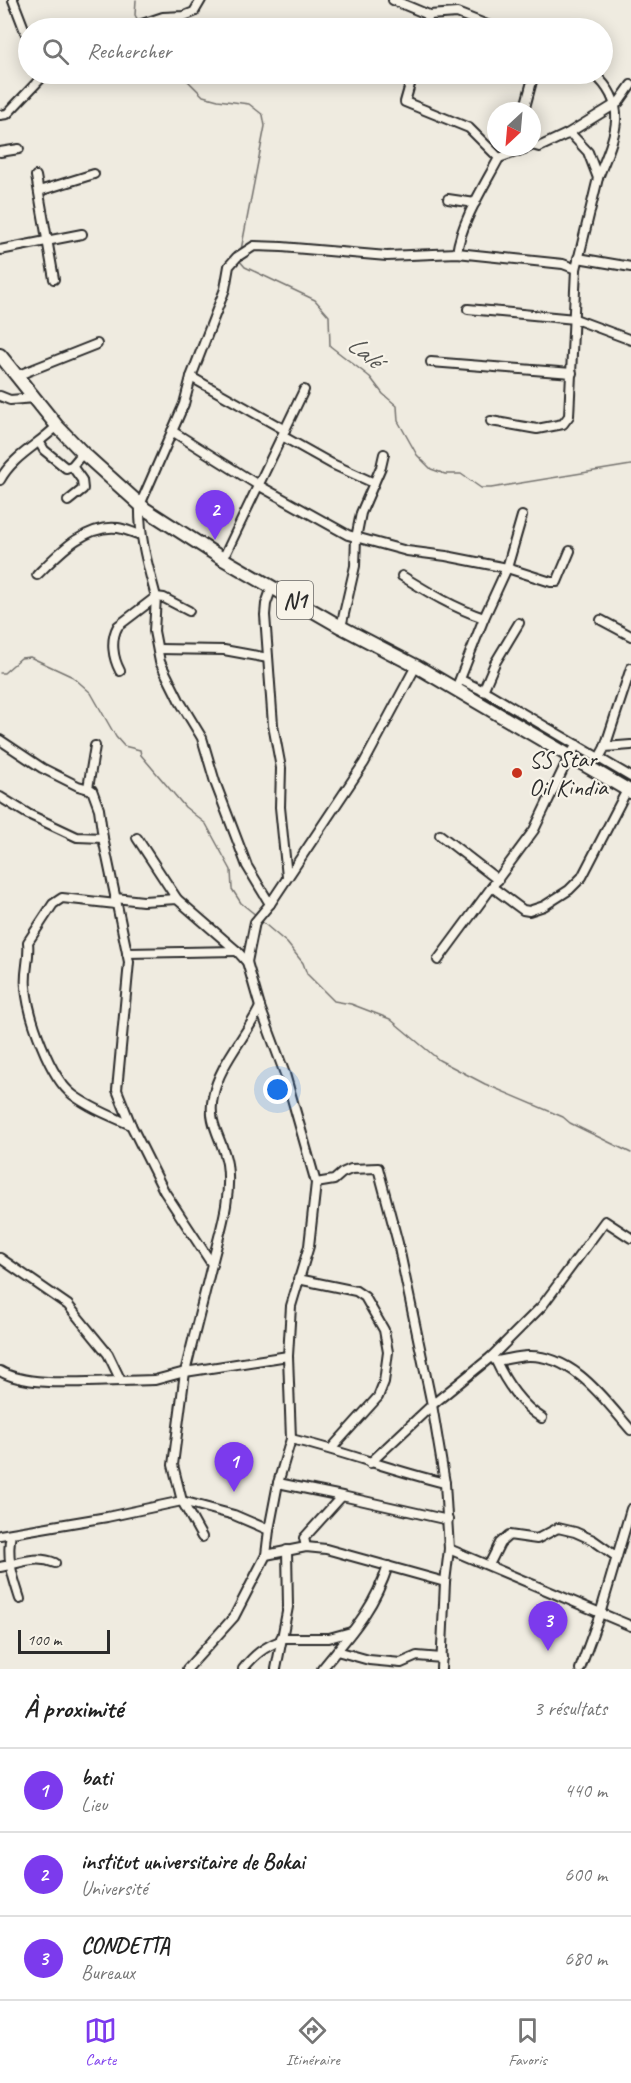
<!DOCTYPE html>
<html lang="fr">
<head>
<meta charset="utf-8">
<style>
	body { margin:0; font-family:Caveat,sans-serif; background:#f2f2f2; color:#222 }
	.compass { position:absolute; left:487px; top:102px; width:54px; height:54px; border-radius:50%; background:#fff; box-shadow:0 3px 15px #0003; rotate:206deg }
	.scale { position:absolute; left:18px; bottom:15px; width:92px; box-sizing:border-box; padding-left:6px; border:3px solid #2b2b2b; border-top:0; font-size:16px; line-height:21px; white-space:nowrap; color:#2b2b2b; -webkit-text-stroke:4px #f7f3e8; paint-order:stroke }
	.you { position:absolute; left:278px; top:1090px; width:21px; height:21px; margin:-15px; border:4px solid #fff; border-radius:50%; background:#1a73e8; box-shadow:0 0 0 9px #1a73e833 }
	.badge { display:grid; place-items:center; width:39px; height:39px; border-radius:50%; background:#7c3aed; color:#fff; font-size:20px; font-weight:700 }
	.pin { position:absolute; translate:-50% -50px; filter:drop-shadow(0 2px 3px #0008) }
	.pin::after { content:''; position:absolute; top:32px; width:21px; height:18px; background:inherit; clip-path:polygon(0 0,100% 0,50% 100%) }
	.list { margin:0; padding:0; list-style:none }
	h2 { display:flex; justify-content:space-between; align-items:center; height:78px; margin:0; padding:0 24px; font-size:26px }
	h2 small { font-size:20px; font-weight:400; color:#767676 }
	.list li { display:grid; grid-template-columns:39px 1fr auto; gap:18px; align-items:center; box-sizing:border-box; height:84px; padding:0 24px; border-top:2px solid #e0e0e0 }
	.list b { display:block; font-size:22px; white-space:nowrap }
	.list p { margin:0; font-size:20px; white-space:nowrap; color:#767676 }
	.list em { font-size:20px; font-style:normal; color:#767676 }
	.icon { flex:none; width:33px; height:33px; fill:none; stroke:currentColor; stroke-width:2; stroke-linecap:round; stroke-linejoin:round }
	.map { position:relative; flex:none; width:631px; height:1669px; overflow:hidden }
	.search { position:absolute; background:#fff; box-shadow:0 3px 15px #0003; left:18px; right:18px; top:18px; height:66px; display:flex; align-items:center; gap:15px; box-sizing:border-box; padding:0 21px; border-radius:33px; color:#767676; font-size:22px }
	.sheet { height:330px; background:#fff }
	nav { display:flex; justify-content:space-around; align-items:center; box-sizing:border-box; height:84px; border-top:2px solid #e0e0e0; background:#fff; font-size:16px; color:#767676 }
	nav a { display:grid; justify-items:center; gap:3px }
	nav .on { color:#7c3aed }
	.map>svg:first-child { display:block }
	.lines { fill:none; stroke-linecap:round; stroke-linejoin:round }
	.stream { stroke:#74726e; stroke-width:1.5 }
	.minor-casing { stroke:#2b2b2b; stroke-width:12 }
	.highway-casing { stroke:#2b2b2b; stroke-width:16 }
	.minor { stroke:#f7f3e8; stroke-width:8 }
	.highway { stroke:#f7f3e8; stroke-width:12 }
	.poi-dot { fill:#c8321e; stroke:#f7f3e8; stroke-width:2 }
	.labels { text-anchor:middle; stroke-width:4.5; stroke-linejoin:round; paint-order:stroke }
	.shield { fill:#f7f3e8; stroke:#686764; stroke-width:1.5 }
	.shield-label { font-size:22px; font-weight:bold; fill:#2b2b2b }
	.poi-label { font-size:24px; fill:#2b2b2b; stroke:#f7f3e8; text-anchor:start }
	.water-label { font-size:26px; font-style:italic; fill:#555552; stroke:#f7f3e8 }
</style>
</head>
<body>
<div class="map">
<svg width="631" height="1669" viewBox="0 0 631 1669">
	<rect width="100%" height="100%" fill="#efebe0"/>
	<filter id="ink" filterUnits="userSpaceOnUse"><feTurbulence type="fractalNoise" baseFrequency=".0167" numOctaves="2"/><feDisplacementMap in="SourceGraphic" scale="12" xChannelSelector="R" yChannelSelector="G"/><feConvolveMatrix kernelMatrix="1 2 1 2 8 2 1 2 1" color-interpolation-filters="sRGB"/></filter>
	<g filter="url(#ink)">
		<g class="lines">
			<g class="stream">
				<path d="M136 0 135 15 139 22"/>
				<path d="M181 74 203 96 218 100 249 104 263 115 265 126 241 250"/>
				<path d="M239 260 245 267 315 300 329 316 330 346 370 377 383 394 397 406 398 421 417 455 431 469 445 474H461L481 488H491L631 465"/>
				<path d="M0 673H4L21 658 30 657 73 677 91 693 116 737 124 746 140 750 141 755 185 807 206 824 231 870 232 889 241 903 257 916"/>
				<path d="M260 920 287 943 303 963 307 974 334 1001 351 1004 390 1019 439 1060 485 1084 563 1117 570 1123 631 1153"/>
			</g>
			<g class="minor-casing">
				<g id="minor">
					<path d="M13 0 28 39"/>
					<path d="M393 0 429 15 457 13 495 28"/>
					<path d="M130 28 163 17 184 16 194 12 201 0"/>
					<path d="M425 28 429 15"/>
					<path d="M413 74 405 102 469 128 499 158"/>
					<path d="M594 74C631 106 614 137 598 178"/>
					<path d="M524 111 534 74"/>
					<path d="M0 115 7 114 45 74"/>
					<path d="M567 134 619 102 631 85"/>
					<path d="M532 145 539 147 567 134 572 135 588 152 598 178 576 269"/>
					<path d="M0 152 19 149"/>
					<path d="M36 176 54 279"/>
					<path d="M39 191 94 174"/>
					<path d="M448 199 475 203"/>
					<path d="M0 250 82 234"/>
					<path d="M457 253C461 222 484 186 499 158L529 147"/>
					<path d="M578 258 631 267"/>
					<path d="M468 309 575 319 631 340"/>
					<path d="M431 362 572 373"/>
					<path d="M16 376 97 344"/>
					<path d="M191 377 285 430"/>
					<path d="M0 396 10 400 35 398"/>
					<path d="M172 431 258 485 348 535 407 551 446 556 507 568 551 582H557L570 551"/>
					<path d="M282 436 332 464 374 483"/>
					<path d="M40 443 44 450 66 468 72 466 83 453"/>
					<path d="M0 480C13 456 38 445 57 426"/>
					<path d="M68 501 83 489 82 480 72 466"/>
					<path d="M223 559 304 390"/>
					<path d="M37 575C58 554 85 524 118 528 125 529 134 533 141 535"/>
					<path d="M402 576C428 592 454 608 484 618"/>
					<path d="M272 587 266 604 265 615 273 725 281 768 280 807 287 877"/>
					<path d="M189 611 164 598 156 597 154 631 160 662 179 700 202 738 215 782 247 866 270 904"/>
					<path d="M601 620 631 636"/>
					<path d="M341 627 355 566 356 538 361 513 381 467 384 454"/>
					<path d="M158 649 224 650 268 658"/>
					<path d="M120 671C113 658 110 640 118 626L156 597C148 566 139 537 140 505L184 404 191 377 225 289 229 266 237 257 254 246 282 247 387 256 457 253 563 264 576 269 569 416 563 424 537 429 491 421"/>
					<path d="M461 680 488 693 631 777"/>
					<path d="M458 684 484 618 507 568 522 516"/>
					<path d="M483 691 495 663 519 623"/>
					<path d="M0 740 42 768 78 786 92 790 99 809 103 838 129 962 117 1090 131 1125 164 1191 212 1264 185 1372 173 1465 182 1501 202 1537"/>
					<path d="M605 747 631 668"/>
					<path d="M599 758 605 747 631 745"/>
					<path d="M88 788 95 746"/>
					<path d="M0 797 28 814 77 837 103 838"/>
					<path d="M440 835 498 880"/>
					<path d="M137 838 177 899"/>
					<path d="M492 887 523 910 529 911 544 906 569 890 582 877 627 790"/>
					<path d="M115 898 143 901 177 899 237 951 247 962"/>
					<path d="M116 904 62 898 53 904 28 942C30 959 24 971 26 987 28 1016 50 1078 73 1095 90 1108 111 1116 131 1125"/>
					<path d="M127 953 237 951"/>
					<path d="M438 960 534 830 570 755 577 745"/>
					<path d="M316 1183 334 1180 342 1173 351 1169 378 1168 398 1243 432 1405 445 1483 449 1549 445 1582 441 1669"/>
					<path d="M0 1258 68 1305 108 1354 121 1381 155 1380 185 1372 288 1356"/>
					<path d="M212 1264C220 1231 232 1198 227 1164 223 1139 207 1124 213 1097 219 1064 246 1037 260 1007"/>
					<path d="M298 1279 356 1291 365 1297 384 1330 388 1352 384 1382 378 1397 331 1449"/>
					<path d="M491 1357 496 1361C506 1360 518 1356 528 1356 574 1355 604 1399 631 1430"/>
					<path d="M496 1361C506 1383 522 1406 542 1418"/>
					<path d="M0 1371C29 1388 87 1381 121 1381"/>
					<path d="M291 1439C343 1451 393 1471 445 1483"/>
					<path d="M370 1463 432 1405 491 1357 542 1306 605 1221 631 1238"/>
					<path d="M278 1483 342 1496"/>
					<path d="M11 1534C6 1558 13 1577 20 1599"/>
					<path d="M0 1535 107 1517 182 1501 234 1515 269 1530"/>
					<path d="M306 1547 304 1538 342 1496 448 1520"/>
					<path d="M449 1549 631 1626"/>
					<path d="M266 1555 269 1530 278 1483 291 1439 288 1356 291 1306 309 1246 316 1183 285 1074 260 1007 247 962 255 922 270 904 364 763 416 666"/>
					<path d="M489 1565 500 1543 509 1535 537 1539 558 1528 575 1532 593 1540 617 1557"/>
					<path d="M0 1567C20 1563 36 1555 55 1563"/>
					<path d="M281 1638H329L351 1632"/>
					<path d="M337 1651 369 1660 401 1663 417 1656 442 1658"/>
					<path d="M187 1669 234 1617 266 1555 306 1547 326 1549 445 1582"/>
					<path d="M243 1669C254 1655 264 1647 280 1641"/>
					<path d="M276 1669 288 1607 287 1550"/>
					<path d="M322 1669C351 1633 373 1611 388 1566"/>
					<path d="M580 1669 600 1614 631 1509"/>
				</g>
			</g>
			<g class="highway-casing">
				<path id="highway" d="M0 355 57 426 83 453 145 509 223 559 341 627 416 666 631 792"/>
			</g>
			<use href="#minor" class="minor"/>
			<use href="#highway" class="highway"/>
		</g>
	</g>
	<circle class="poi-dot" cx="517" cy="773" r="6"/>
	<g class="labels">
		<rect class="shield" x="277" y="581" width="36" height="38" rx="4.5"/>
		<g class="shield-label">
			<text x="295" y="608">N1</text>
		</g>
		<g class="poi-label">
			<text x="529" y="767">SS Star<tspan x="529" dy="28">Oil Kindia</tspan></text>
		</g>
		<g class="water-label">
			<text transform="translate(365 351) rotate(39)" y="9">Lalé</text>
		</g>
	</g>
</svg>
<svg class="compass" viewBox="-18 -18 36 36"><path d="M0-13l5 13h-10z" fill="#e53935"/><path d="M0 13l5-13h-10z" fill="#767676"/></svg>
<div class="scale">100 m</div>
<div class="you"></div>
<div class="pin badge" style="left:234px;top:1492px">1</div>
<div class="pin badge" style="left:215px;top:540px">2</div>
<div class="pin badge" style="left:548px;top:1651px">3</div>
<div class="search"><svg class="icon" aria-label="search" viewBox="0 0 24 24"><circle cx="10" cy="10" r="6"/><path d="M15 15l6 6"/></svg>Rechercher</div>
</div>
<section class="sheet">
<h2>À proximité<small>3 résultats</small></h2>
<ul class="list">
<li><span class="badge">1</span><div><b>bati</b><p>Lieu</p></div><em>440 m</em></li>
<li><span class="badge">2</span><div><b>institut universitaire de Bokai</b><p>Université</p></div><em>600 m</em></li>
<li><span class="badge">3</span><div><b>CONDETTA</b><p>Bureaux</p></div><em>680 m</em></li>
</ul>
</section>
<nav>
<a class="on"><svg class="icon" aria-label="map" viewBox="0 0 24 24"><path d="M3 6l6-2 6 2 6-2v14l-6 2-6-2-6 2zM9 4v14M15 6v14"/></svg>Carte</a>
<a><svg class="icon" aria-label="directions" viewBox="0 0 24 24"><path d="M12 3l9 9-9 9-9-9zM9 14v-3h6M13 9l2 2-2 2"/></svg>Itinéraire</a>
<a><svg class="icon" aria-label="saved" viewBox="0 0 24 24"><path d="M7 4h10v16l-5-4-5 4z"/></svg>Favoris</a>
</nav>
</body>
</html>
